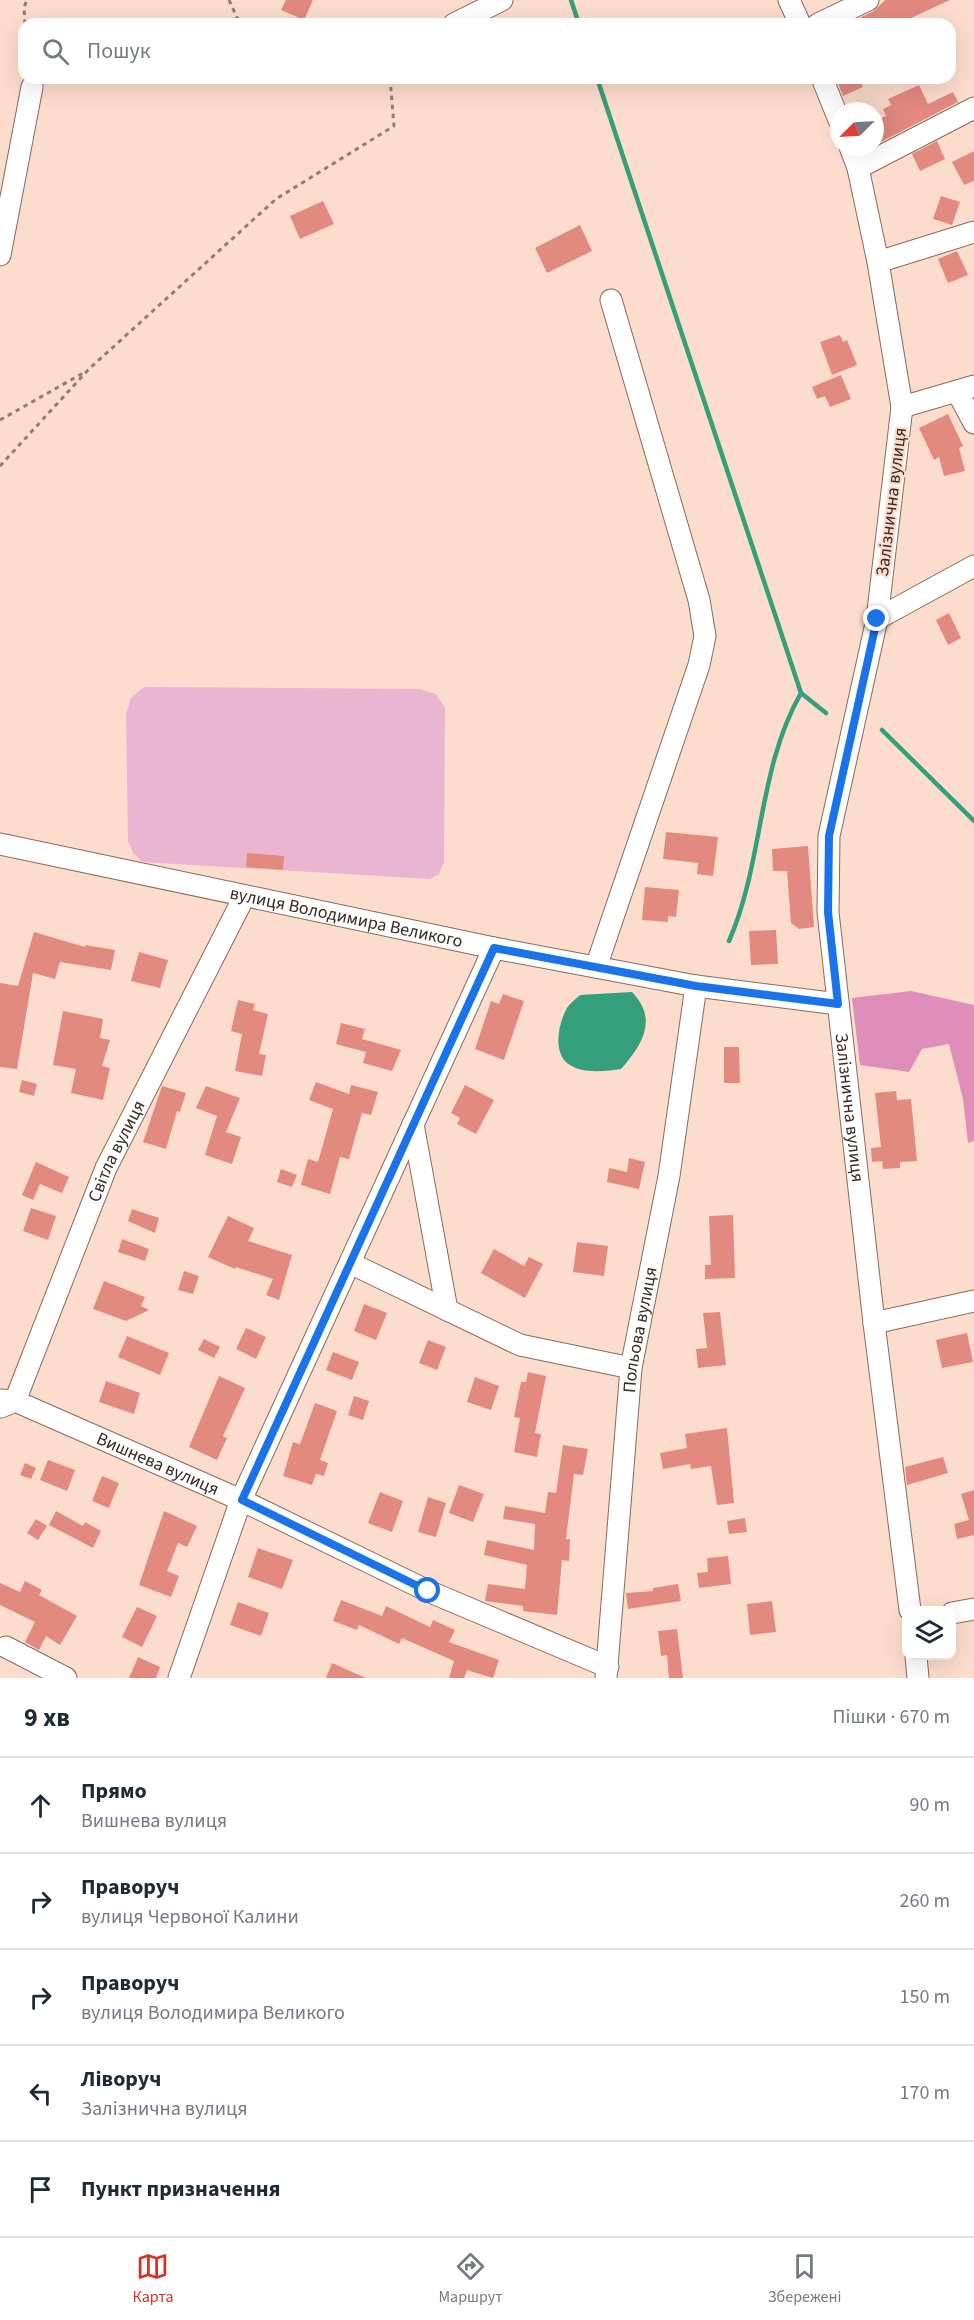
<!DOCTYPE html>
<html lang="uk">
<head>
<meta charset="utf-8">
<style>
	body { margin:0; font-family:"Source Sans 3",sans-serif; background:#f2f2f3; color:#1f2937 }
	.controls { position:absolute; right:18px; bottom:18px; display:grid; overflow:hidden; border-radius:12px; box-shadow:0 6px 24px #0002 }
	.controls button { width:54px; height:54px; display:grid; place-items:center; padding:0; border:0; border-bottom:2px solid #e0e1e3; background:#fff; color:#1f2937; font:30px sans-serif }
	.compass { position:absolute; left:830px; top:102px; width:54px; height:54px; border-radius:50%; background:#fff; box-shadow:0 6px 24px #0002; rotate:246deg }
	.stop { position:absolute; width:18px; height:18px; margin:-14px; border:4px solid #1a73e8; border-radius:50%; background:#fff }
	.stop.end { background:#1a73e8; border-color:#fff; box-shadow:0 2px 6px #0008 }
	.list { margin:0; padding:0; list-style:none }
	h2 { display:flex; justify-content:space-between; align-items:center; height:78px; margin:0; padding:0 24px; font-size:26px }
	h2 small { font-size:20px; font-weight:400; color:#747a83 }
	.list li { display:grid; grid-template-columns:39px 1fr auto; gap:18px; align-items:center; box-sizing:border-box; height:96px; padding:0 24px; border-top:2px solid #e0e1e3 }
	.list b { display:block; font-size:22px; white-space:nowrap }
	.list p { margin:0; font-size:20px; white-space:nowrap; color:#747a83 }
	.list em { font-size:20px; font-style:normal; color:#747a83 }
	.icon { flex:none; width:33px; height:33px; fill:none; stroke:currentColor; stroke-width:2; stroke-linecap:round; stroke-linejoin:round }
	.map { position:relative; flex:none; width:974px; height:1678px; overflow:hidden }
	.search { position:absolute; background:#fff; box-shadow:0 6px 24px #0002; left:18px; right:18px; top:18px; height:66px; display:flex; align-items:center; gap:15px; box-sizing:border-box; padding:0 21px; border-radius:18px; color:#747a83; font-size:22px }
	.sheet { height:558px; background:#fff }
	nav { display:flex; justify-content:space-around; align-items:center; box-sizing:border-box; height:84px; border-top:2px solid #e0e1e3; background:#fff; font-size:16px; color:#747a83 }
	nav a { display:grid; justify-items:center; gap:3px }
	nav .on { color:#d93025 }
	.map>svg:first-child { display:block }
	.green { fill:#eab5d1 }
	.forest { fill:#df8eba }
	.water { fill:#359e7a }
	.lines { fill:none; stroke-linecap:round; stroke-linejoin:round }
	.stream { stroke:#359e7a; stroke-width:4.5 }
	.building { fill:#e28980 }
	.minor-casing { stroke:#8c6959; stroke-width:23 }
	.path { stroke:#927b71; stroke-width:3; stroke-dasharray:4.5 4.5; stroke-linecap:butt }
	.minor { stroke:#fff; stroke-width:21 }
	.route { stroke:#1a73e8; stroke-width:8 }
	.labels { text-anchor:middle; stroke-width:4.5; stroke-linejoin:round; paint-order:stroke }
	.street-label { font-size:18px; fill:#382922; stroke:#fcdccd }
</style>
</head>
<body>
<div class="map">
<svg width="974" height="1678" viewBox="0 0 974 1678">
	<rect width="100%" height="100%" fill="#fcdccd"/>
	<path class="green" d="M144 687 420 689 436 694 445 708 444 862 439 874 430 879 142 862 133 853 128 841 126 714 131 698Z"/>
	<path class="forest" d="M911 991 974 1005V1141L968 1143 963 1099 949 1044 922 1049 909 1072 860 1065 852 998Z"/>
	<path class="water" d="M632 992C658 1019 643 1044 621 1069 606 1071 583 1074 570 1065 552 1054 558 1024 567 1008 570 1003 576 999 580 995Z"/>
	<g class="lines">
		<g class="stream">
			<path d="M571 0 579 24"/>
			<path d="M597 78 801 693 826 713"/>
			<path d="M882 730 974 821"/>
			<path d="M729 941C764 861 757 770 801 693"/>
		</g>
	</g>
	<g class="building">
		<path d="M286 0H313L304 20 281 10Z"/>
		<path d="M885 0H950L898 24H847L874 11Z"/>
		<path d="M836 78H859L863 87 843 96Z"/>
		<path d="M919 85 928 104 953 92 958 102 875 145V133L881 131 876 120 886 116 883 109 891 105 888 99Z"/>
		<path d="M937 141 945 159 920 171 912 154Z"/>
		<path d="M974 151V181L964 185 952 162Z"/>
		<path d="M941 196 960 202 952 225 933 219Z"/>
		<path d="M323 201 334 224 300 239 290 216Z"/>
		<path d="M580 225 592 251 547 273 535 248Z"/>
		<path d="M957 251 968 275 948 283 938 259Z"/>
		<path d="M840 335 843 342 847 340 857 365 832 375 820 342Z"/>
		<path d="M841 375 851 399 830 407 825 396 817 399 812 387Z"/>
		<path d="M948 414 963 446 959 448 965 471 944 476 939 457 934 460 919 428Z"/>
		<path d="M949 613 961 638 948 645 936 620Z"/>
		<path d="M666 832 718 837 713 876 697 874 698 863 663 859Z"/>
		<path d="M808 846 814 927 799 929 791 923 787 871H773L772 849Z"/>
		<path d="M247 853 284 856 283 870 246 867Z"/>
		<path d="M645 887 679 890 676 917 668 916V922L642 920Z"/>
		<path d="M776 930 778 964 751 965 749 931Z"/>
		<path d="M34 932 85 947V945L115 950 111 970 60 962 55 979 33 973 17 1069 0 1067V983L18 986Z"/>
		<path d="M139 952 168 960 160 988 131 981Z"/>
		<path d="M503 994 524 1001 504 1060 475 1049 491 1001 499 1004Z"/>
		<path d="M238 1000 255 1004 253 1010 268 1014 259 1054 266 1055 262 1076 235 1071 242 1034 231 1031Z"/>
		<path d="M63 1011 103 1019 100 1038 110 1040 102 1066 110 1068 103 1100 71 1093 76 1069 53 1065Z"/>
		<path d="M341 1023 365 1029 362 1039 401 1050 392 1071 363 1063 366 1052 336 1044Z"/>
		<path d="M724 1047H739L740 1083H724Z"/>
		<path d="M22 1080 37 1084 34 1096 19 1092Z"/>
		<path d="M316 1082 349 1094 351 1085 378 1092 371 1115 362 1113 349 1159 340 1157 330 1194 301 1185 308 1159 318 1162 333 1109 309 1100Z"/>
		<path d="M465 1085 494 1100 476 1134 457 1124 460 1118 451 1113Z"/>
		<path d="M162 1086 186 1093 180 1112 177 1111 166 1149 143 1142Z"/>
		<path d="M206 1086 240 1098 226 1132 241 1137 232 1164 205 1155 217 1116 196 1108Z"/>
		<path d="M896 1091 897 1100 911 1099 917 1161 900 1162V1168L883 1169 882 1161 872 1162 871 1148 881 1147 875 1093Z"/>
		<path d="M629 1158 645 1162 639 1189 607 1182 609 1168 627 1172Z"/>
		<path d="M36 1162 69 1177 62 1193 40 1184 33 1200 22 1195Z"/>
		<path d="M281 1169 297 1175 292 1187 277 1182Z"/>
		<path d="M31 1208 56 1216 48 1240 23 1231Z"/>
		<path d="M132 1209 159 1218 155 1233 128 1221Z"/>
		<path d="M733 1215 735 1278 705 1279V1265H711L709 1216Z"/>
		<path d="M228 1216 254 1228 248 1241 292 1255 279 1300 266 1295 273 1279 236 1267 235 1269 208 1257Z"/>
		<path d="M122 1239 149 1249 145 1261 118 1252Z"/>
		<path d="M577 1242 608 1246 604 1276 573 1272Z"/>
		<path d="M494 1249 524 1266 529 1257 543 1264 525 1298 481 1273Z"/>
		<path d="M184 1271 199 1276 193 1294 178 1290Z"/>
		<path d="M104 1281 145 1297 141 1306 149 1310 126 1321 93 1309Z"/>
		<path d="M364 1304 387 1313 376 1340 354 1331Z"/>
		<path d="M720 1312 726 1365 698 1368 696 1349 707 1348 703 1313Z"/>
		<path d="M246 1328 266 1337 256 1359 236 1349Z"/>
		<path d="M967 1333 973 1362 942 1368 936 1340Z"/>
		<path d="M127 1336 169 1353 160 1375 118 1357Z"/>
		<path d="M204 1339 220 1347 214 1358 198 1350Z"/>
		<path d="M428 1340 446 1347 437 1370 419 1363Z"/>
		<path d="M333 1352 359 1362 352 1380 326 1370Z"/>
		<path d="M528 1372 546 1376 535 1433 541 1434 537 1457 514 1452 520 1418 514 1417 521 1382H526Z"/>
		<path d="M219 1376 245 1388 223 1436 227 1438 217 1460 189 1447Z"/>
		<path d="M475 1377 499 1386 491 1410 467 1402Z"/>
		<path d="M106 1381 140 1393 134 1414 99 1402Z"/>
		<path d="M354 1396 369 1401 363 1420 348 1415Z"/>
		<path d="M315 1403 337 1411 320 1460 328 1463 324 1476 316 1474 312 1485 283 1476 293 1442 300 1444Z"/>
		<path d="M727 1428 734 1503 717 1505 711 1466 691 1469 690 1464 663 1469 660 1453 687 1448 685 1434Z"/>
		<path d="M563 1445 588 1449 583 1475 574 1474 566 1539H570L569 1561 562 1560 557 1615 523 1611V1606L485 1601 488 1584 525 1589 527 1565 484 1555 487 1540 534 1550 535 1524 503 1519 505 1506 545 1513 548 1492 556 1493Z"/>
		<path d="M943 1457 948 1473 907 1485 905 1467Z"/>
		<path d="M48 1460 75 1470 67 1491 40 1480Z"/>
		<path d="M25 1463 36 1468 31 1479 20 1475Z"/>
		<path d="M102 1476 119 1483 109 1508 92 1501Z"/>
		<path d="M459 1485 484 1494 473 1522 449 1513Z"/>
		<path d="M974 1490V1535L957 1539 954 1524 969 1520 961 1494Z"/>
		<path d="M380 1492 403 1501 392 1532 368 1523Z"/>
		<path d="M428 1497 446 1503 436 1537 418 1532Z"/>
		<path d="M56 1511 83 1526 85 1522 101 1531 93 1548 49 1525Z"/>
		<path d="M164 1511 197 1526 187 1547 178 1543 167 1571 179 1576 171 1597 139 1585Z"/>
		<path d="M745 1518 747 1532 729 1534 727 1521Z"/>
		<path d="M36 1519 47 1526 38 1540 27 1533Z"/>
		<path d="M258 1548 293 1560 282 1589 248 1577Z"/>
		<path d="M728 1556 731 1584 699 1588 697 1573 708 1572 707 1558Z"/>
		<path d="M25 1581 42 1590 39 1595 77 1616 60 1645 46 1636 39 1650 25 1642 35 1622 0 1605V1583L20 1592Z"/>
		<path d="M678 1584 681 1601 628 1609 626 1593 653 1591V1588Z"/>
		<path d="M341 1600 382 1616 386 1606 430 1627 433 1620 455 1630 449 1642 499 1660 493 1678 467 1670 464 1678H449L454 1661 402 1638 399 1644 359 1625 357 1630 333 1621Z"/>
		<path d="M772 1601 776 1632 750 1635 747 1604Z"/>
		<path d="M238 1602 269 1613 261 1636 230 1625Z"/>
		<path d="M137 1607 157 1616 142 1647 122 1637Z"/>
		<path d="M677 1629 683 1678H669L667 1655 661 1656 658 1631Z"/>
		<path d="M138 1657 160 1667 156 1678H129Z"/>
		<path d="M332 1663 366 1678H326Z"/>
	</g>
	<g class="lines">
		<g class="minor-casing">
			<g id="minor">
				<path d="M789 0 800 24"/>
				<path d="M454 24 502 0"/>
				<path d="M818 24 868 0"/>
				<path d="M822 78 839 120"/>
				<path id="s1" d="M850 147 858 168 878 262 902 407 877 619 829 836 828 912 874 1323 910 1610"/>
				<path d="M858 168 974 108"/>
				<path d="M0 255 32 87"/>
				<path d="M878 262 974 232"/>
				<path d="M958 393 974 423"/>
				<path d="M902 407 974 386"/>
				<path d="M877 619 974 566"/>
				<path id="s2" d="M0 844 494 948 696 986 838 1004"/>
				<path d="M596 967 699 665 705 636 699 600 611 300"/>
				<path d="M413 1124 447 1310"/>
				<path d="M350 1263 520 1345 631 1368"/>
				<path d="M874 1323 974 1301"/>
				<path id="s3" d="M0 1400 15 1401 241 1500 428 1591 608 1667"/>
				<path id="s4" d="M1 1407 15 1401 106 1168 244 897"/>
				<path d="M952 1613 974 1609"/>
				<path d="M6 1647 66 1678"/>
				<path d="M916 1656 918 1678"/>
				<path d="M179 1678 241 1500 494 948"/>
				<path id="s5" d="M606 1678 631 1368 669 1176 696 986"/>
			</g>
		</g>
		<g class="path">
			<path d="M229 0 240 24"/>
			<path d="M25 24 24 7 27 0"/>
			<path d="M0 420 85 372"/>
			<path d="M0 466 89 369 276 199 394 126 390 78"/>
		</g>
		<use href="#minor" class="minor"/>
	</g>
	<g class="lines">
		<path class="route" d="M428 1591 242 1500 494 948 696 986 838 1004 828 912 829 836 877 619"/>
	</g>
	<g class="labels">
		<g class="street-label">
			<text transform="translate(891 502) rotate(-83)" y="6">Залізнична вулиця</text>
			<text dy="6" stroke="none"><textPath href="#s2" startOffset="354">вулиця Володимира Великого</textPath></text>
			<text dy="6" stroke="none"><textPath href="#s1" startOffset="974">Залізнична вулиця</textPath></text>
			<text dy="6" stroke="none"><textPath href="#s4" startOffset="285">Світла вулиця</textPath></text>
			<text dy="6" stroke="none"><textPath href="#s5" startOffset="350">Польова вулиця</textPath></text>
			<text dy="6" stroke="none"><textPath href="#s3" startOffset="171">Вишнева вулиця</textPath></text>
		</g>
	</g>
</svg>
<div class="controls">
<button><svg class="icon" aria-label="layers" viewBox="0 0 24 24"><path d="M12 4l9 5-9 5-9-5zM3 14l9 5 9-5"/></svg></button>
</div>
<svg class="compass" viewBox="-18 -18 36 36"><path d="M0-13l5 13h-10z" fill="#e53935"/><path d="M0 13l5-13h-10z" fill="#747a83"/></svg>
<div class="stop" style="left:428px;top:1591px"></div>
<div class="stop end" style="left:877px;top:619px"></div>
<div class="search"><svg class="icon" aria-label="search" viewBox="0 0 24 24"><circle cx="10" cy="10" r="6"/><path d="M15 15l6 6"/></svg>Пошук</div>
</div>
<section class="sheet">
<h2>9 хв<small>Пішки · 670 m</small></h2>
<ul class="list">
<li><svg class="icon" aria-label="ahead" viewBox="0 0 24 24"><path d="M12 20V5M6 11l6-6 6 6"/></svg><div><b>Прямо</b><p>Вишнева вулиця</p></div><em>90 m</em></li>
<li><svg class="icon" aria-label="right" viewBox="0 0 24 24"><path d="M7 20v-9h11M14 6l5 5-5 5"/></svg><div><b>Праворуч</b><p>вулиця Червоної Калини</p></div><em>260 m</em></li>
<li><svg class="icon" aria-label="right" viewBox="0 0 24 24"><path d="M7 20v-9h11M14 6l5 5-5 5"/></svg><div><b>Праворуч</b><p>вулиця Володимира Великого</p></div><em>150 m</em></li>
<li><svg class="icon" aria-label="left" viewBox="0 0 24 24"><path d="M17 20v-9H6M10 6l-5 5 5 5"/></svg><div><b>Ліворуч</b><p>Залізнична вулиця</p></div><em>170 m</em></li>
<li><svg class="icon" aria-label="arrive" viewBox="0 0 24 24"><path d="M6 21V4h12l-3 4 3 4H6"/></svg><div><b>Пункт призначення</b></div></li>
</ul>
</section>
<nav>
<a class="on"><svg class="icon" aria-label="map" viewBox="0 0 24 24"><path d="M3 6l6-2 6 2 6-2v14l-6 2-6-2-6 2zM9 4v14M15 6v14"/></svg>Карта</a>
<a><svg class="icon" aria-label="directions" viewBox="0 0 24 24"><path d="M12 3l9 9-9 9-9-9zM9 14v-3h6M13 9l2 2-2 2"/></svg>Маршрут</a>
<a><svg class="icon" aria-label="saved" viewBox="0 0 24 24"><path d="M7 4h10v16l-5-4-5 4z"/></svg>Збережені</a>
</nav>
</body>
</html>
